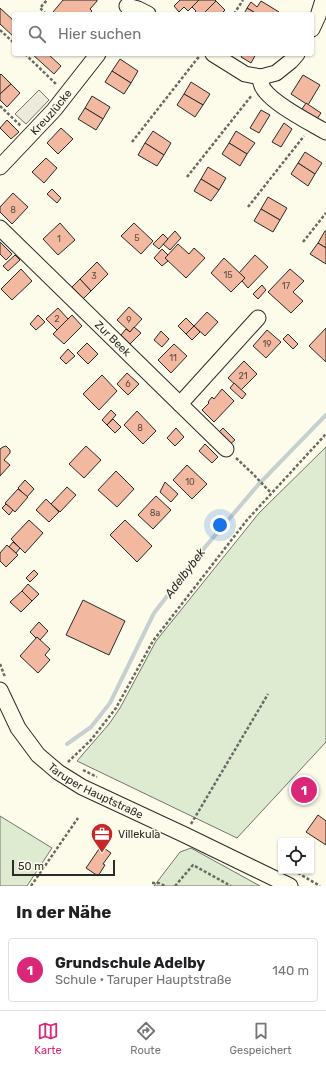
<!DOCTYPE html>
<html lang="de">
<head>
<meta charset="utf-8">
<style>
	body { margin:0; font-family:Rubik,sans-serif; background:#f2f2f2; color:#202124 }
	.controls { position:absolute; right:12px; bottom:12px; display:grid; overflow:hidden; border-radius:4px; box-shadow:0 1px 3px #0004 }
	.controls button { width:36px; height:36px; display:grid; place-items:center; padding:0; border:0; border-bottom:1px solid #e0e0e0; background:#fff; color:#202124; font:20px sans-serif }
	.scale { position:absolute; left:12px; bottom:10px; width:103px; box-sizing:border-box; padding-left:4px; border:2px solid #2b2b2b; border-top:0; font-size:11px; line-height:14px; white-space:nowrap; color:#2b2b2b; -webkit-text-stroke:3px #fdfbea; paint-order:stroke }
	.you { position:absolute; left:220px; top:525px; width:14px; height:14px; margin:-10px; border:3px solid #fff; border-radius:50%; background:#1a73e8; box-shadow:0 0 0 6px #1a73e833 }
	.badge { display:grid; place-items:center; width:26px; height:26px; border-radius:50%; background:#db2777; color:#fff; font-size:13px; font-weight:700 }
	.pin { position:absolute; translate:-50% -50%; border:2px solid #fff; box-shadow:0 1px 4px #0006 }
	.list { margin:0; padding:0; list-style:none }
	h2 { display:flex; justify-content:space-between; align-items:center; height:52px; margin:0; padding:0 16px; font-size:17px }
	h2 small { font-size:13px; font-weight:400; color:#757577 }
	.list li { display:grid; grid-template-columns:26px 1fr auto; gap:12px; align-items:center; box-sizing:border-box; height:64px; margin:0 8px 8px; padding:0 8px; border:1px solid #e0e0e0; border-radius:4px }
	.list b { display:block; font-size:15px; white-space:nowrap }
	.list p { margin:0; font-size:13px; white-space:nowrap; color:#757577 }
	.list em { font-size:13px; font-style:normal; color:#757577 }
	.icon { flex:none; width:22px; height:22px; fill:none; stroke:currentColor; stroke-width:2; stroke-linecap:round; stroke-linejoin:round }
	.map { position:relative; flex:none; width:326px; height:886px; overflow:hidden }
	.search { position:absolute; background:#fff; box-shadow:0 1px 3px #0004; left:12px; right:12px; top:12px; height:44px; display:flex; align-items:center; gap:10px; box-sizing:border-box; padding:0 14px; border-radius:4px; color:#757577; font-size:15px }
	.sheet { height:124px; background:#fff }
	nav { display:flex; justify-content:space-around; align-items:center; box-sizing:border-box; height:56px; border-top:1px solid #e0e0e0; background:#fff; font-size:11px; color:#757577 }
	nav a { display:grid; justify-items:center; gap:2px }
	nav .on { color:#db2777 }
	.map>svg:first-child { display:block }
	.green { fill:#deebd1; stroke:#74746e }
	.parking { fill:#eceadb; stroke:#74746e }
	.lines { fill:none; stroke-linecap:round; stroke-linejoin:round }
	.stream { stroke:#c7d0d0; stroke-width:4 }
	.building { fill:#f2b8a0; stroke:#2b2b2b }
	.minor-casing { stroke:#2b2b2b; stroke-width:17 }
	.path { stroke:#6a6964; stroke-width:2.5; stroke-dasharray:3 2; stroke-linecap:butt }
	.minor { stroke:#fdfbea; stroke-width:15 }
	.labels { text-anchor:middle; stroke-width:3; stroke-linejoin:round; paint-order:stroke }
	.number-label { font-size:9px; fill:#5d4e48 }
	.street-label { font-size:11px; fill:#2b2b2b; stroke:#fdfbea }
	.poi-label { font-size:11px; fill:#2b2b2b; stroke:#fdfbea; text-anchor:start }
	.water-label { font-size:12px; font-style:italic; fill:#2b2b2b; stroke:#fdfbea }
</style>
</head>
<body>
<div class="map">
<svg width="326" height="886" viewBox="0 0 326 886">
	<rect width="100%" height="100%" fill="#fdfbea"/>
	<g class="green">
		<path d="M326 447V742L237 838 77 761 109 724 120 708 156 641 259 513Z"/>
		<path d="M0 816 52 848 27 886H0Z"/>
		<path d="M191 848 260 886H154L180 852Z"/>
	</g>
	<path class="parking" d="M39 90 49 100 26 124 15 114Z"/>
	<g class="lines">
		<path class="stream" d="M67 744 91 727 110 703 154 613 206 546 258 485 326 415"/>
	</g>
	<g class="building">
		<path d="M63 0H97V1L90 9 92 11 89 14H55L53 12Z"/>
		<path d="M180 0H199L188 11 184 7 179 12 174 6Z"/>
		<path d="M199 0H215L216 1 203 14H193L196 11 192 7Z"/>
		<path d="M216 1 225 10 221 14H203Z"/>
		<path d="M261 1 279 12 278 14H257L247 8 251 2 257 7Z"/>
		<path d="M0 8 14 21V37L0 24Z"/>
		<path d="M247 8 257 14H244Z"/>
		<path d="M32 54H48L61 66 54 74Z"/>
		<path d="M243 54H256L251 63 241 57Z"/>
		<path d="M120 59 138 71 131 83 112 71Z"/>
		<path d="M112 71 131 83 124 94 105 82Z"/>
		<path d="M1 74 11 84 0 94V75Z"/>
		<path d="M303 75 320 85 308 105 291 94Z"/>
		<path d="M191 82 210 94 203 105 184 94Z"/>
		<path d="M11 84 20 93 7 107 0 100V94Z"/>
		<path d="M184 94 203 105 195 117 177 105Z"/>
		<path d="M92 96 110 107 103 119 85 108Z"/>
		<path d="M306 103 321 113 317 119 302 109Z"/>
		<path d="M85 108 103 119 96 130 78 119Z"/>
		<path d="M261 110 270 115 259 133 250 128Z"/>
		<path d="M7 120 19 132 11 139 0 128Z"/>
		<path d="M284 123 292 129 281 147 272 142Z"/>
		<path d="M61 128 73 139 58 154 47 143Z"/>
		<path d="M153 131 171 143 164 155 145 143Z"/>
		<path d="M236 131 255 143 247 154 229 143Z"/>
		<path d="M145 143 164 155 157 166 138 155Z"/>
		<path d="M229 143 247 154 240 166 222 154Z"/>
		<path d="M305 152 322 163 315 174 298 163Z"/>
		<path d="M46 158 57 168 44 183 32 172Z"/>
		<path d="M298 163 315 174 308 186 291 174Z"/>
		<path d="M208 167 226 178 219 190 201 179Z"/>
		<path d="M201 179 219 190 211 201 194 191Z"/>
		<path d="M52 189 61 198 57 203 47 194Z"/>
		<path d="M13 193 28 207 12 224 0 212V207Z"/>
		<path d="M268 197 287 208 280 220 261 209Z"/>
		<path d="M261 209 280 220 273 232 254 221Z"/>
		<path d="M60 223 75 240 58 255 43 239Z"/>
		<path d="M134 223 153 241 141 254 121 236Z"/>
		<path d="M175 231 181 238 170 250 163 244Z"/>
		<path d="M325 231H326V248L318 243Z"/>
		<path d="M163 234 168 239 159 249 153 244Z"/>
		<path d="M0 242 12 254 6 260 0 254Z"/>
		<path d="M318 243 326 248V264L310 254Z"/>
		<path d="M178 244 189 254 194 248 205 258 186 278 165 258Z"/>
		<path d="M162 249 168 255 165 258 168 261 162 266 154 258Z"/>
		<path d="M15 255 20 260 8 271 3 266Z"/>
		<path d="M255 255 268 267 248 288 242 281 245 278 239 273Z"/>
		<path d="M224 258 245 278 231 292 211 273Z"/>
		<path d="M97 262 108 274 91 291 80 279Z"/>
		<path d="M21 269 32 281 12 300 1 289Z"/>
		<path d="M290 269 304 281 293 292 303 301 291 313 268 292Z"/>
		<path d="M80 279 91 291 83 299 72 287Z"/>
		<path d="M262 285 266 290 258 299 253 294Z"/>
		<path d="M129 307 142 319 130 332 117 320Z"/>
		<path d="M58 308 68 319 57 330 46 319Z"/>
		<path d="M207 312 218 322 205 336 194 326Z"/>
		<path d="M38 315 45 322 36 330 30 324Z"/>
		<path d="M72 315 82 326 64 344 53 334Z"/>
		<path d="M186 318 194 326 186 334 178 326Z"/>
		<path d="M194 326 200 332 192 340 186 334Z"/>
		<path d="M134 327 141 333 130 344 121 335 126 329 130 332Z"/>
		<path d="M326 328V362L309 346Z"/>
		<path d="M267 330 281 342 266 358 253 346Z"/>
		<path d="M161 331 169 339 162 347 154 340Z"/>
		<path d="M288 334 298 344 293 349 283 339Z"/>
		<path d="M87 343 98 354 88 364 77 353Z"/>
		<path d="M174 344 187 356 171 373 158 360Z"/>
		<path d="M68 349 75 356 66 364 60 358Z"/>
		<path d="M244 361 257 374 241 390 228 378Z"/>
		<path d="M127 373 139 384 128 395 117 384Z"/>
		<path d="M102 375 117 391 99 410 83 394Z"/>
		<path d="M234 383 246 394 242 399 230 388Z"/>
		<path d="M222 389 234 401 214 422 202 410 209 403 208 402 212 397 214 399Z"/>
		<path d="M111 410 116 415 107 425 102 420Z"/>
		<path d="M137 411 156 431 143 444 124 425Z"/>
		<path d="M113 419 121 427 115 433 107 425Z"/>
		<path d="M176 428 184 437 175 446 167 438Z"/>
		<path d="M223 428 235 440 229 445 217 434Z"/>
		<path d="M205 444 218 457 212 463 199 451Z"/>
		<path d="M6 446 10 450V453L4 460 10 465 0 476V449L3 447Z"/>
		<path d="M86 446 101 460 84 478 69 464Z"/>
		<path d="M187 465 207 484 192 499 173 480Z"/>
		<path d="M116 471 134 489 117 507 98 490Z"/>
		<path d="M25 480 34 489 27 497 18 488Z"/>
		<path d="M165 482 178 494 171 502 160 492Z"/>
		<path d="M67 487 76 495 60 512 51 504Z"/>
		<path d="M18 489 28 497 15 512 5 503Z"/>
		<path d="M156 496 171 510 153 529 138 515Z"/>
		<path d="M46 499 59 512 49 522 36 510Z"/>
		<path d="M6 504 13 510 9 515 2 508Z"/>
		<path d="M29 520 43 533 25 553 11 539Z"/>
		<path d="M125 520 152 546 137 562 110 535Z"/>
		<path d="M13 542 20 548 16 553 9 547Z"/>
		<path d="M7 545 18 555 6 567 0 561V553Z"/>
		<path d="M34 570 38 574 30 582 26 578Z"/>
		<path d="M28 584 39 594 32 601 22 591Z"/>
		<path d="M22 591 32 601 21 612 10 602Z"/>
		<path d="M83 600 125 621 109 655 66 635Z"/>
		<path d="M39 622 48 631 40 640 37 637 36 638 30 632Z"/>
		<path d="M37 637 50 649 45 655 50 660 38 673 20 656Z"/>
		<path d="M318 815 326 821V845L306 832Z"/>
		<path d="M101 846 111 853 103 864 105 865 98 876 86 868Z"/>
	</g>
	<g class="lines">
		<g class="minor-casing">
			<g id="minor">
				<path d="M127 6 138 9 148 14"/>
				<path d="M312 29 318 16 323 0"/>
				<path d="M213 54 245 74 261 77 276 73 291 61 297 54"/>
				<path d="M261 77C261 79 260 81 261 83 264 100 311 123 326 132"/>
				<path id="s1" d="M0 167 54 110 98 54"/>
				<path id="s2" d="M0 228 226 449"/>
				<path d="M180 404 258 318"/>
				<path id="s3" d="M0 690 18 728 38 755 58 772 82 787 185 835 290 886"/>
			</g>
		</g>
		<g class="path">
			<path d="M46 14 40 8 47 0"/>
			<path d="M234 14 243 0"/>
			<path d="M0 30 14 43"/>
			<path d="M25 54 56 84"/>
			<path d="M0 106 21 126"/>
			<path d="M132 142 197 59 200 56"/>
			<path d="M187 177 252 95"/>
			<path d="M248 207 304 136"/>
			<path d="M303 242 326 213"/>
			<path d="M236 458 253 474 271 493"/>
			<path d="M0 664 5 677"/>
			<path d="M68 762 91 740 116 708 153 641 247 520 326 434"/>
			<path d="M83 770 97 777"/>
			<path d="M191 824 268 694"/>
			<path d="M298 873 320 886"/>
			<path d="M152 883H159L165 886"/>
			<path d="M31 886 78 818"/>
			<path d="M175 886 193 865 231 886"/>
		</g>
		<use href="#minor" class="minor"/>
	</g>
	<defs>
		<g id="office-pin" transform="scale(1.15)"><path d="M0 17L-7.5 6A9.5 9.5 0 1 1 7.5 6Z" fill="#c62828" stroke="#fdfbea"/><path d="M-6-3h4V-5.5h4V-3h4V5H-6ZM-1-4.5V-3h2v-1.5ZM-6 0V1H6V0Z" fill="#fff"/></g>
	</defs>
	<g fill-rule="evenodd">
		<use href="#office-pin" x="102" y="834"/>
	</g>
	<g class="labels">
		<g class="number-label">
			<text x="13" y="213">8</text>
			<text x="137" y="241">5</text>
			<text x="59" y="242">1</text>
			<text x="228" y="278">15</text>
			<text x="94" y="279">3</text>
			<text x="286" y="289">17</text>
			<text x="57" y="322">2</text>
			<text x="129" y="323">9</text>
			<text x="267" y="347">19</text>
			<text x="173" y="361">11</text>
			<text x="243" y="379">21</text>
			<text x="128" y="387">6</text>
			<text x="140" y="431">8</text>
			<text x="190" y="485">10</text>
			<text x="155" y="516">8a</text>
		</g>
		<g class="street-label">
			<text dy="4" stroke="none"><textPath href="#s1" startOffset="75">Kreuzlücke</textPath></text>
			<text dy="4" stroke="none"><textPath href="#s2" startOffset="158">Zur Beek</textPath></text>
			<text dy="4" stroke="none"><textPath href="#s3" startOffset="144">Taruper Hauptstraße</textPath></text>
		</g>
		<g class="poi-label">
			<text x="118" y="838">Villekula</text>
		</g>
		<g class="water-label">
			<text transform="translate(185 573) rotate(-53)" y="4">Adelbybek</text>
		</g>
	</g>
</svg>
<div class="controls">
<button><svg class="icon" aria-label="locate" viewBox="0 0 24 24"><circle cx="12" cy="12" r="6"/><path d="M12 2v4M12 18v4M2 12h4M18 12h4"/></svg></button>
</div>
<div class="scale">50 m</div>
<div class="you"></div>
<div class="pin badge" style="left:304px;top:790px">1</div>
<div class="search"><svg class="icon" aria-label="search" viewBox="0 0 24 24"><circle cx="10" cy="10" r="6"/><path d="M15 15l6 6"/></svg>Hier suchen</div>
</div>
<section class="sheet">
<h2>In der Nähe<small></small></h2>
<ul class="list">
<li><span class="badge">1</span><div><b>Grundschule Adelby</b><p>Schule · Taruper Hauptstraße</p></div><em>140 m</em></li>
</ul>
</section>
<nav>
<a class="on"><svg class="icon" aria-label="map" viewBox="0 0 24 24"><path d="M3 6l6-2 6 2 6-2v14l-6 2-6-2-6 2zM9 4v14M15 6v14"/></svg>Karte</a>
<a><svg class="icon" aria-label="directions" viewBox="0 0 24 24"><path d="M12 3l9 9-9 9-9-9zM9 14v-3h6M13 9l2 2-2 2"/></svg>Route</a>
<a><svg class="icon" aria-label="saved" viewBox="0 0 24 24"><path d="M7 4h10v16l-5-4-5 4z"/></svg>Gespeichert</a>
</nav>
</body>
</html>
